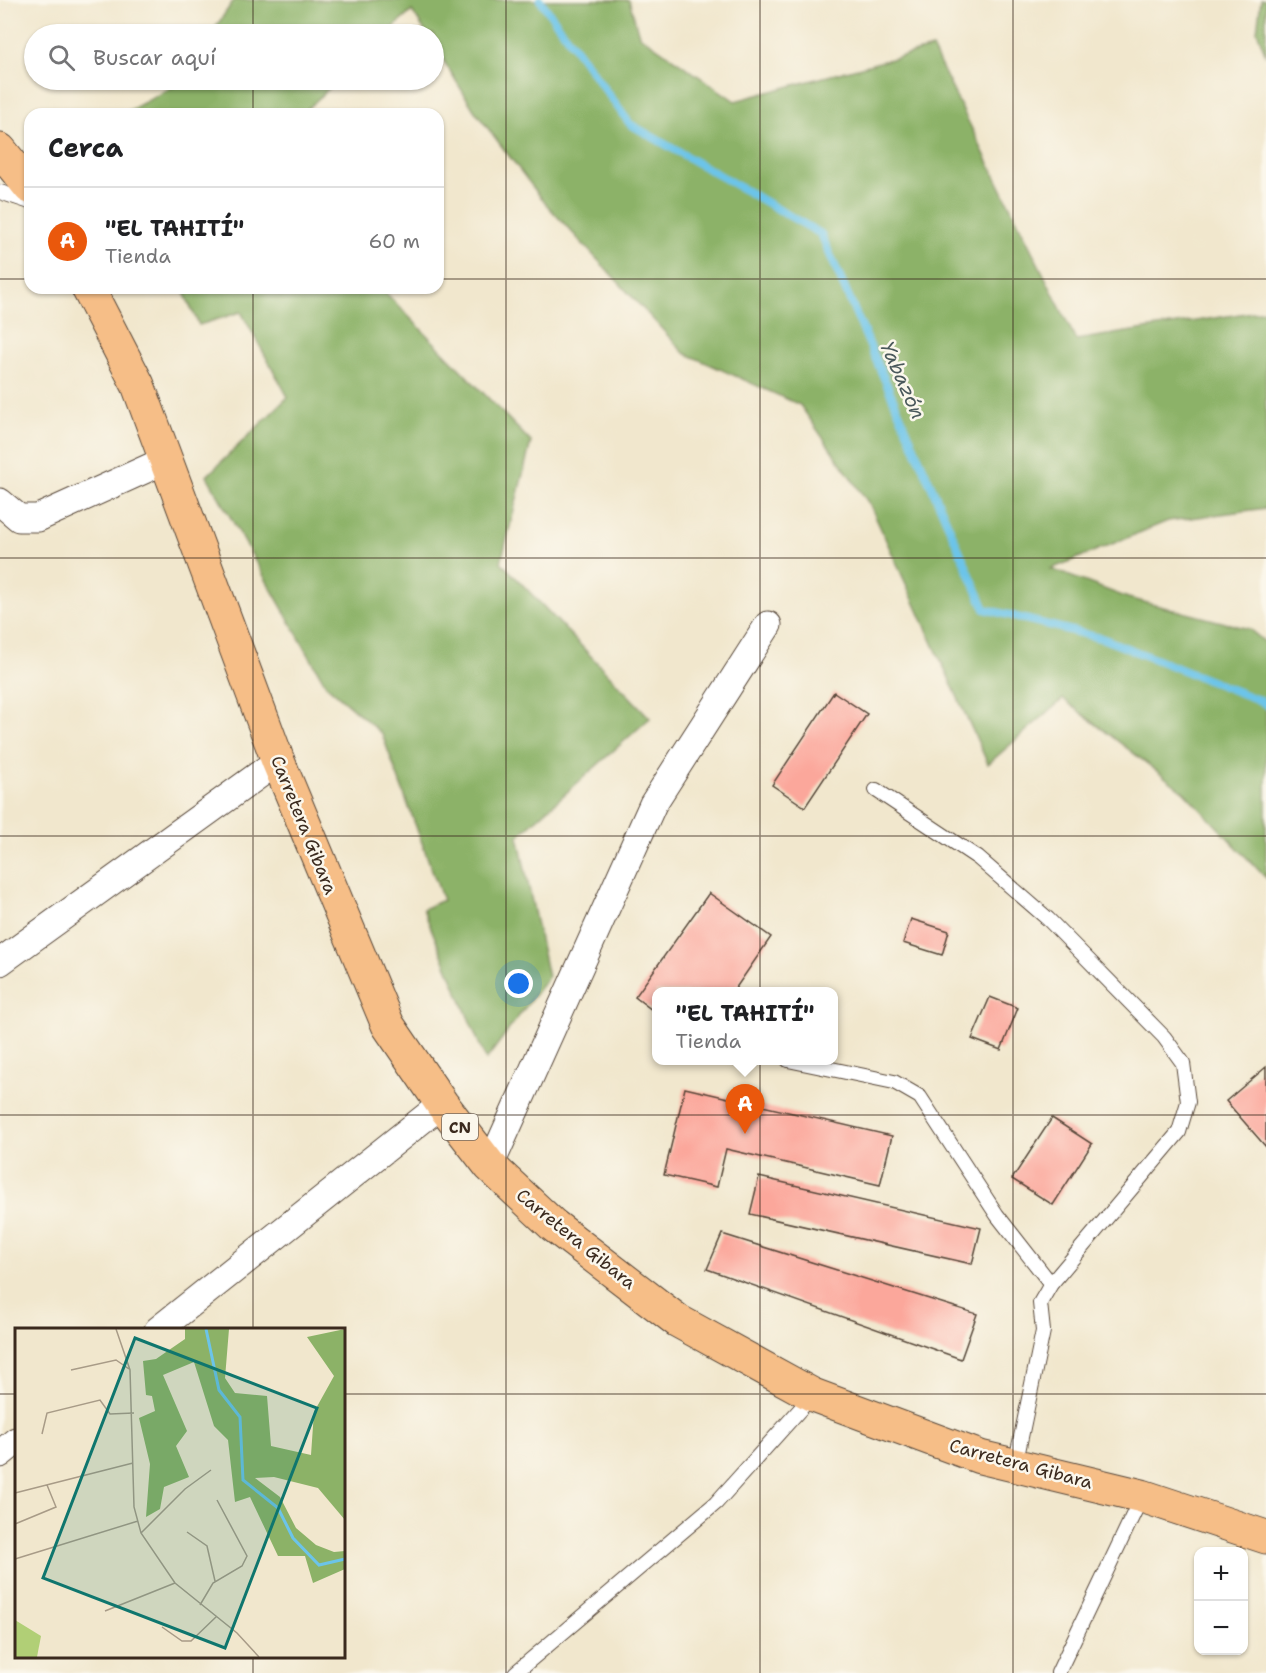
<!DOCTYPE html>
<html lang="es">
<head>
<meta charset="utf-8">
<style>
	body { margin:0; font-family:"Shantell Sans",sans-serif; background:#f6f6f6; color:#202124 }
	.controls { position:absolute; right:18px; bottom:18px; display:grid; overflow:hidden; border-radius:12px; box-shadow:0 2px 4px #0004 }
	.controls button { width:54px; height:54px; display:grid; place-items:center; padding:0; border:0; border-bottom:2px solid #e0e0e0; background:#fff; color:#202124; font:30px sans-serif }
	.you { position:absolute; left:519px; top:984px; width:21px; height:21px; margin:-15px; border:4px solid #fff; border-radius:50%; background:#1a73e8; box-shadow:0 0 0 9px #1a73e833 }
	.badge { display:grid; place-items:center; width:39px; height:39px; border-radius:50%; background:#ea580c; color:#fff; font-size:20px; font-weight:700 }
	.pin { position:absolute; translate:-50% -50px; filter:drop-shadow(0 2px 3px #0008) }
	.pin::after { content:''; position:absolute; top:32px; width:21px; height:18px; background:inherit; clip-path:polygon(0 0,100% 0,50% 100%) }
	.popup { position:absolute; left:652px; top:987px; width:186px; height:78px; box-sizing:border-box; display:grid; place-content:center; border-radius:12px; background:#fff; filter:drop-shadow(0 2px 4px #0005); font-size:20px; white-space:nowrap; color:#757577 }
	.popup b { font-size:22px; color:#202124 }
	.popup::after { content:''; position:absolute; left:50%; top:100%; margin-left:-12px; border:12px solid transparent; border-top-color:#fff }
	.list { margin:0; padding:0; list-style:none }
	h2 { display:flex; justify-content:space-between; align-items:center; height:78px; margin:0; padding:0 24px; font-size:26px }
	h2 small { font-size:20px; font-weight:400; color:#757577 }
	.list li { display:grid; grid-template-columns:39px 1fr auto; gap:18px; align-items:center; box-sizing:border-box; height:108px; padding:0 24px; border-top:2px solid #e0e0e0 }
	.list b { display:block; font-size:22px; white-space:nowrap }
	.list p { margin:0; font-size:20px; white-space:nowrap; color:#757577 }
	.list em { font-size:20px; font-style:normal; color:#757577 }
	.icon { flex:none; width:33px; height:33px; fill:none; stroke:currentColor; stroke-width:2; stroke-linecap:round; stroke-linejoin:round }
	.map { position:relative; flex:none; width:1266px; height:1673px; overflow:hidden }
	.search { position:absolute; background:#fff; box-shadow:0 2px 4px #0004; left:24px; top:24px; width:420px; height:66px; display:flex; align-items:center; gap:15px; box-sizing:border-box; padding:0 21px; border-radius:33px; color:#757577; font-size:22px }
	.panel { position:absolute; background:#fff; box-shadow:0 2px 4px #0004; left:24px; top:108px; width:420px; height:186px; border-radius:18px }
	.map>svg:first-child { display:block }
	.forest { fill:#8cb267; stroke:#646e42; stroke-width:1.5 }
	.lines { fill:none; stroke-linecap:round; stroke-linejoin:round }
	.stream { stroke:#6cc4e9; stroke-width:8 }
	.building { fill:#fba79b }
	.lane-casing { stroke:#564638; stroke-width:16 }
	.street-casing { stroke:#564638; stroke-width:29 }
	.primary-casing { stroke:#564638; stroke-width:35 }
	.lane { stroke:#fff; stroke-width:14 }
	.street { stroke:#fff; stroke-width:27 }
	.primary { stroke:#f6be87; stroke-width:33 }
	.grid { fill:none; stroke:#3b2a1e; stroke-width:1.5; stroke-opacity:0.55 }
	.labels { text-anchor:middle; stroke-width:5; stroke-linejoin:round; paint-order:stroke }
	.shield { fill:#fbf7ec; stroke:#75685c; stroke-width:1.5 }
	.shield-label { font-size:16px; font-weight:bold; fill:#3b2a1e }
	.street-label { font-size:18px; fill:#3b2a1e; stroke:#fbf7ec }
	.water-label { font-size:20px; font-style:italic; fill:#4a585b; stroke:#fbf7ec }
	.inset-river { fill:none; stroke:#6cc4e9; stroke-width:3 }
	.inset-road { fill:none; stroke:#a89b87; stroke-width:1.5 }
	.view { fill:#0f766e; fill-opacity:0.15; stroke:#0f766e; stroke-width:3 }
	.inset-edge { fill:none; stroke:#3b2a1e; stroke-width:3 }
</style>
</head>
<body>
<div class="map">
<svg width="1266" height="1673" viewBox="0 0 1266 1673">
	<rect width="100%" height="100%" fill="#fbf7ec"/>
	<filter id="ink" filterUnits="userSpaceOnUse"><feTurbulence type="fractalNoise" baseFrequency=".0167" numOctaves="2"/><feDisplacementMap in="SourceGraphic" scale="12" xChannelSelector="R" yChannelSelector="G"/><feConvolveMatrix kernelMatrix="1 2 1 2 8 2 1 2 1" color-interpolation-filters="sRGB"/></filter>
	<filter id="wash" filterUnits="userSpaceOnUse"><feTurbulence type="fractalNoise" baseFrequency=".008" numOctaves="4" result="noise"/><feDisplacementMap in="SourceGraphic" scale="24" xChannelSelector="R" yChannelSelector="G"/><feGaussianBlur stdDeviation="1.35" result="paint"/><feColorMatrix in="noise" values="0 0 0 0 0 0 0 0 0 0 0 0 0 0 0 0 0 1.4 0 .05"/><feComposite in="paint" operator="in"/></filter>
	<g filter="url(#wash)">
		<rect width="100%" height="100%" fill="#f1e7cd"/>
		<g class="forest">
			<path d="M234 0H629L639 35 735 101 932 48 1076 340 1266 310V508L1168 521 1051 569 1128 598 1249 629 1266 643V878L1184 792 1063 699 988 764 870 505 800 405 684 353 545 203 474 110 434 45V34H427L412 11 386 34H211Z"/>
			<path d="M1261 0H1266V56L1257 31Z"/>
			<path d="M181 80H338L302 114H123L178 84Z"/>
			<path d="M182 288H381L531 442 501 562 650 718 518 836 548 977 486 1060 423 909 443 900 382 734 326 685 207 476 288 397 241 312 199 325Z"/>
		</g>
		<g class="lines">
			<path class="stream" d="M540 0 630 124 821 234 985 609 1104 639 1261 701 1266 705"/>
		</g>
		<g id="blocks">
			<g class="building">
				<path d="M834 692 867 714 805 807 772 785Z"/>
				<path d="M709 893 771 937 733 992H656V1013L635 997Z"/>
				<path d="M911 919 949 931 942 955 903 943Z"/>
				<path d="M990 997 1018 1008 1001 1050 972 1039Z"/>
				<path d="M1266 1067V1147L1226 1101Z"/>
				<path d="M685 1088 892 1136 880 1185 726 1149 717 1187 664 1175Z"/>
				<path d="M1052 1118 1092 1144 1053 1205 1012 1179Z"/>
				<path d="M759 1177 981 1228 972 1264 750 1214Z"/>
				<path d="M722 1234 977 1314 961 1359 707 1269Z"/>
			</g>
		</g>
	</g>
	<g filter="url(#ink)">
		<use href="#blocks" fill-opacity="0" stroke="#564638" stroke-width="1.5"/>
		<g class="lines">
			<g class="lane-casing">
				<g id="lane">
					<path d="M0 192 30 202"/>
					<path d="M876 790 978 858 1048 919 1164 1037 1183 1063 1188 1102 1179 1132 1051 1284 1040 1303 1043 1331 1015 1466"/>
					<path d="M788 1060 894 1082 920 1097 997 1215 1051 1284"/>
					<path d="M515 1673 716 1503 813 1395"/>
					<path d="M1058 1673 1142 1496"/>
				</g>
			</g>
			<g class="street-casing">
				<g id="street">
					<path d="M0 502 19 518H38L166 460"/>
					<path d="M0 962 278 761"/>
					<path d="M490 1166 653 804 768 625"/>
					<path d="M158 1330 442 1104"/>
					<path d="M0 1454 16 1441"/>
				</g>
			</g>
			<g class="primary-casing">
				<g id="primary">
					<path d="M0 150 30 187"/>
					<path d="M88 288 138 385 278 761 388 1025 442 1104 490 1166 553 1225 678 1321 813 1395 980 1457 1142 1496 1266 1537"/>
				</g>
			</g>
			<use href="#lane" class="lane"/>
			<use href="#street" class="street"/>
			<use href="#primary" class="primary"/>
		</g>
	</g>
	<path class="grid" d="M253 0V34M506 0V1673M760 0V1673M1013 0V1673M253 80V114M0 279H30M438 279H1266M253 288V1330M0 558H1266M0 836H1266M0 1115H1266M0 1394H16M344 1394H1266M253 1656V1673"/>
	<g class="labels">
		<rect class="shield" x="442" y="1114" width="36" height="26" rx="4.5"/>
		<g class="shield-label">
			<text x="460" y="1133">CN</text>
		</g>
		<g class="street-label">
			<text transform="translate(304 825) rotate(68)" y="6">Carretera Gibara</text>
			<text transform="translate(576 1239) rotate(39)" y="6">Carretera Gibara</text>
			<text transform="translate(1021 1464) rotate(15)" y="6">Carretera Gibara</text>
		</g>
		<g class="water-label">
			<text transform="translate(903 380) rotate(66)" y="7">Yabazón</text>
		</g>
	</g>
	<g transform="translate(15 1328)">
		<rect width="330" height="330" fill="#f1e7cd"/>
		<path d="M0 292 26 308 22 329H0Z" fill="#b1cf76"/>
		<path d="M170 1H214L210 50 220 65 252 68 256 118 296 127 299 84 319 48 292 9 330 1V192L303 160 259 149 240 150 265 169 281 200 301 217 319 224 330 223V241L298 255 290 228H263L235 169 220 174 213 112 199 98 179 34 148 47 172 103 161 118 174 149 149 159 145 181 131 189 135 136 124 90 140 83 137 68 131 67 128 33 141 31 170 11Z" fill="#8cb267"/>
		<path class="inset-river" d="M191 1 204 62 225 89 228 152 263 180 278 210 304 237 330 231"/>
		<path class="inset-road" d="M101 1 115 42 119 179 126 205 160 255 222 305 244 329M56 42 101 32 114 41M27 106 32 85 85 72 95 86 119 85M0 165 118 135M0 196 41 179 32 157M172 204 192 218 200 253M126 205 170 161 196 142M0 231 123 193M185 277 198 255 227 238 232 228 202 172M90 283 160 255M147 299 167 313H176L202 288"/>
		<path class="view" d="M120 10 302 80 210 320 28 250Z"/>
		<rect width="330" height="330" class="inset-edge"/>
	</g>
</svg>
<div class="controls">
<button>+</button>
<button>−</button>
</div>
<div class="you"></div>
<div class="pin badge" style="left:745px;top:1134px">A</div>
<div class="popup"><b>&quot;EL TAHITÍ&quot;</b>Tienda</div>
<div class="search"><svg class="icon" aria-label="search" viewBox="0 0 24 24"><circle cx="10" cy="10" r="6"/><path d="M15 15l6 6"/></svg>Buscar aquí</div>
<section class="panel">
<h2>Cerca<small></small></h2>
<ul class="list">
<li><span class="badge">A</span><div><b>&quot;EL TAHITÍ&quot;</b><p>Tienda</p></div><em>60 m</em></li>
</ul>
</section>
</div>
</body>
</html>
